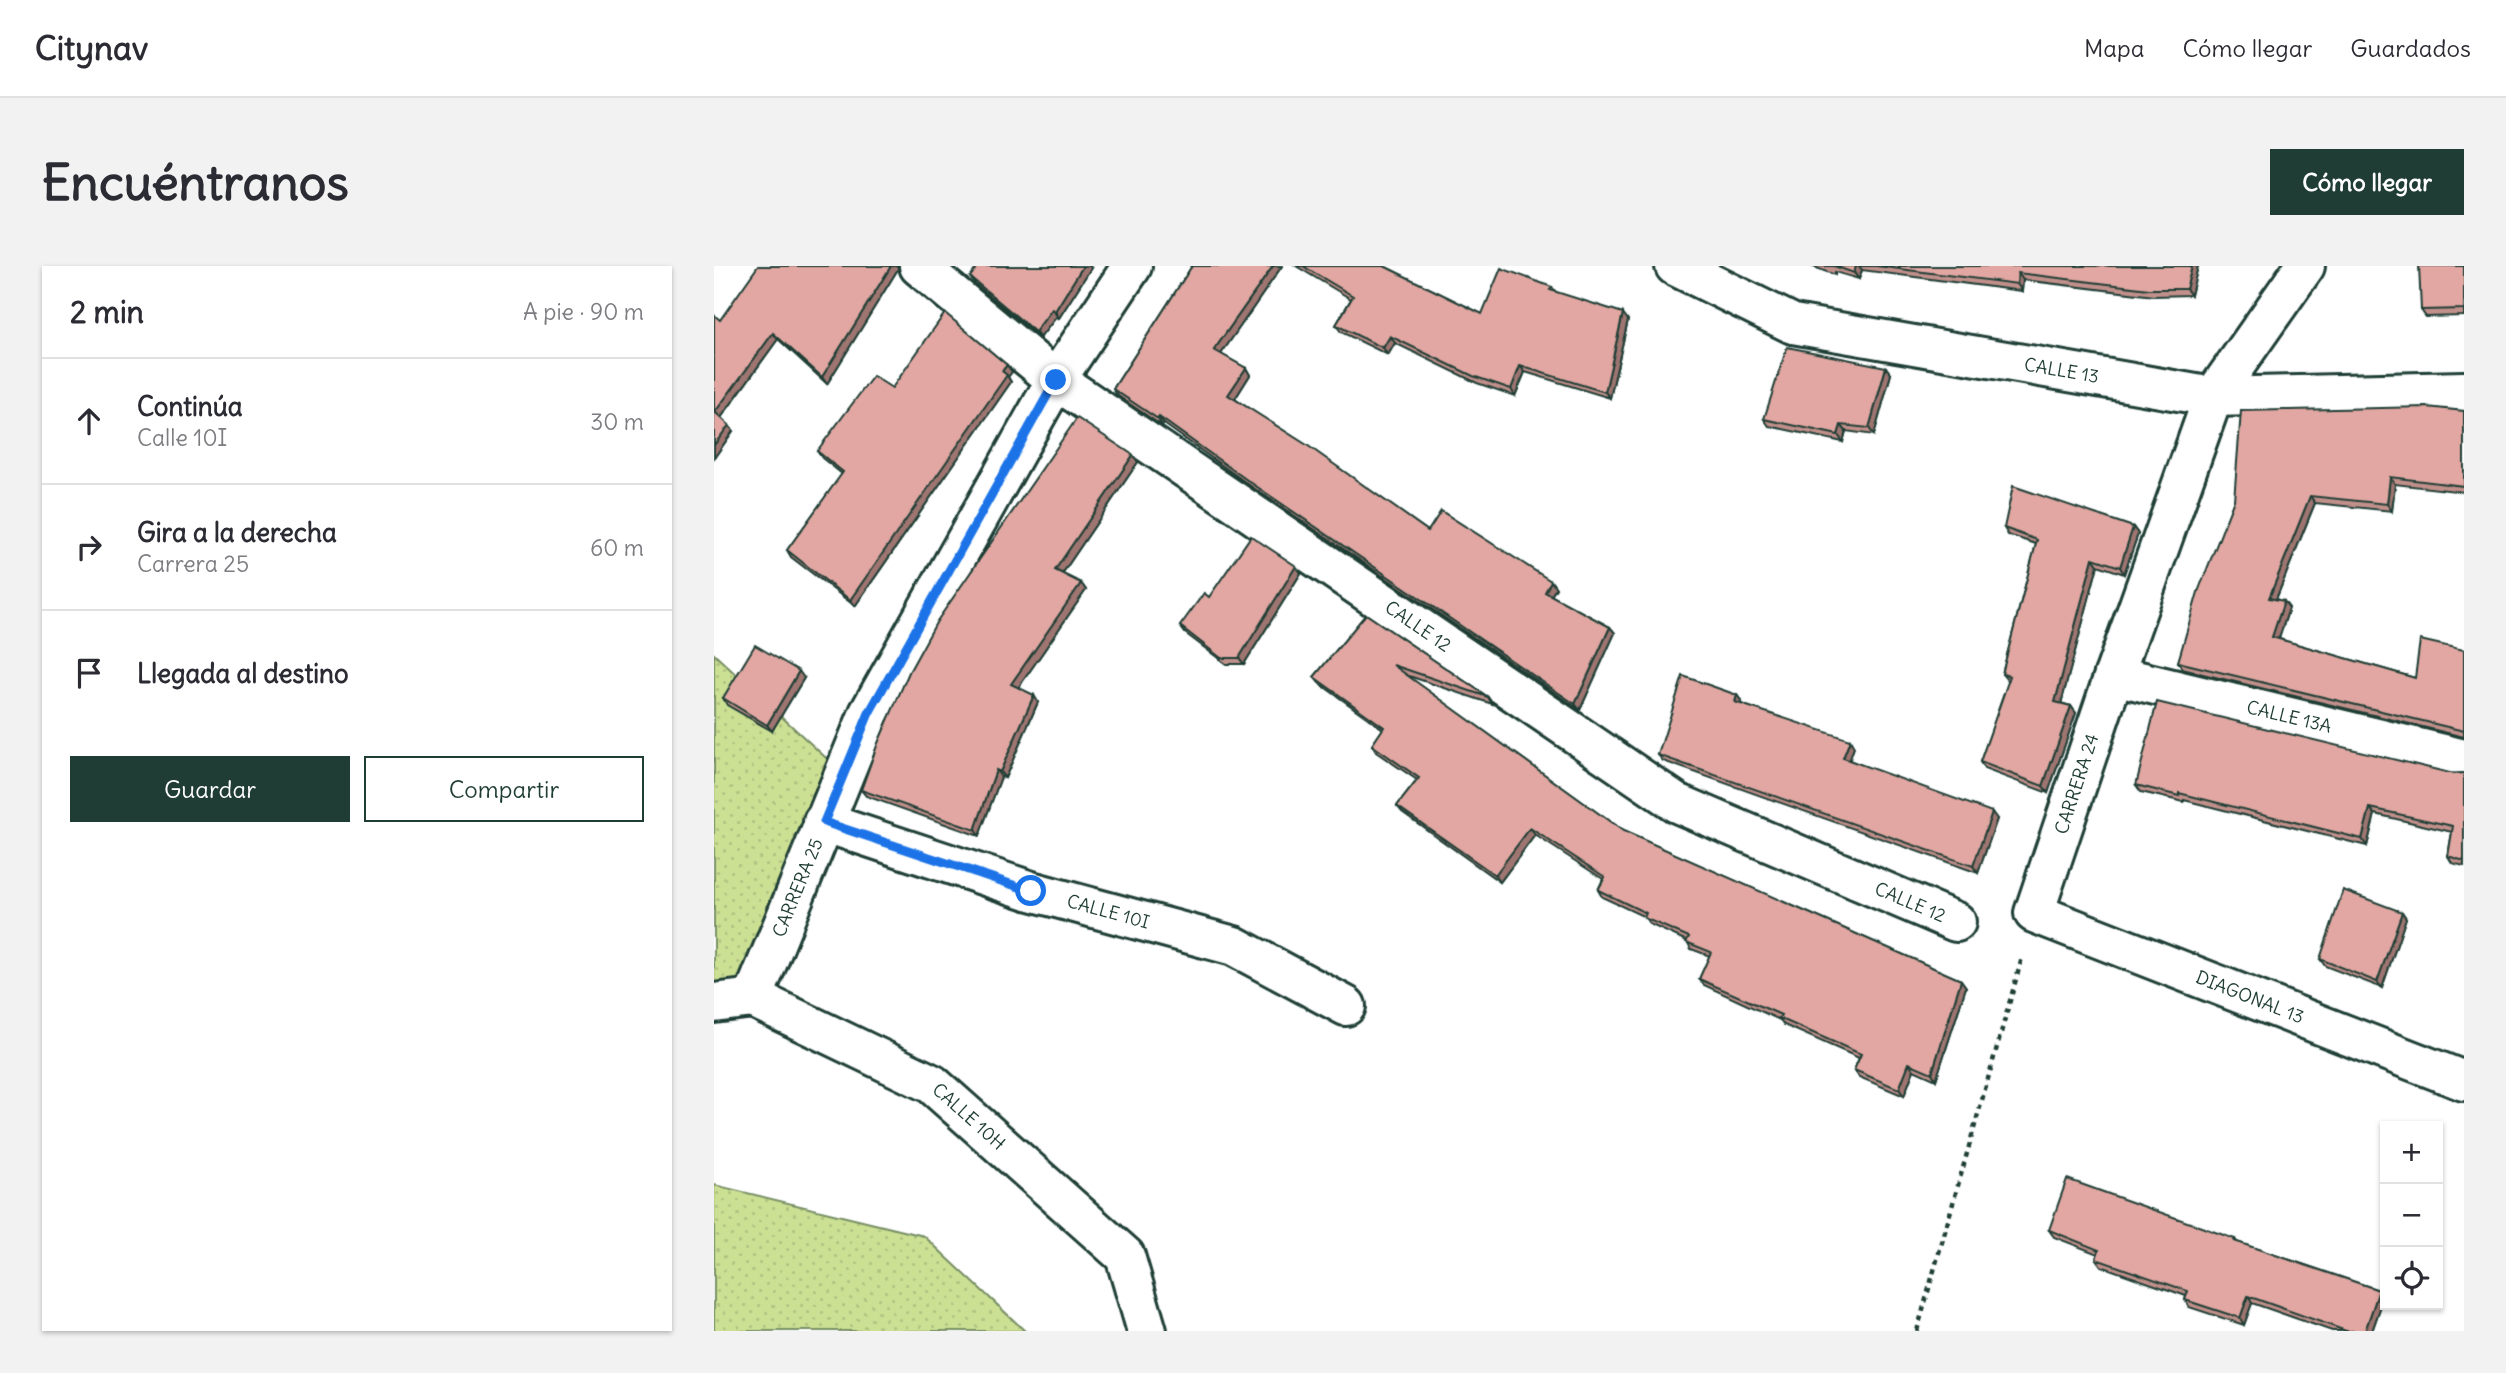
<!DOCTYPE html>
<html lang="es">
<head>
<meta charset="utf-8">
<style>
	body { margin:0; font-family:Delius,sans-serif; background:#f2f2f3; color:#2b2b33 }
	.controls { position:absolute; right:21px; bottom:21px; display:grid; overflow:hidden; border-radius:0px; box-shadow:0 2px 5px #0004 }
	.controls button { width:63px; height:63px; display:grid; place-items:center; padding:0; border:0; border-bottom:2px solid #e1e1e2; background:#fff; color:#2b2b33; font:35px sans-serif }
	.stop { position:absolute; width:21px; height:21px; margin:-16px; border:5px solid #1a73e8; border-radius:50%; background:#fff }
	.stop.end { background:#1a73e8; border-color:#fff; box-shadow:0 2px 7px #0008 }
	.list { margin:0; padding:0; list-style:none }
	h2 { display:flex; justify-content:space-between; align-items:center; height:91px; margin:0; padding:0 28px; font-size:30px }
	h2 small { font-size:23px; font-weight:400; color:#7c7c81 }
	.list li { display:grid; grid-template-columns:46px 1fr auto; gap:21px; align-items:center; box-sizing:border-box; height:126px; padding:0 28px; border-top:2px solid #e1e1e2 }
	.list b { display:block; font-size:26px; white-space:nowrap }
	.list p { margin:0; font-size:23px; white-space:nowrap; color:#7c7c81 }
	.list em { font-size:23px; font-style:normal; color:#7c7c81 }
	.actions { display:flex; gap:14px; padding:21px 28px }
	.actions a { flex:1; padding:16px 0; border:2px solid #1f3d34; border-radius:0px; text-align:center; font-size:24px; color:#1f3d34 }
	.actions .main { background:#1f3d34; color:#fff }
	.icon { flex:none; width:38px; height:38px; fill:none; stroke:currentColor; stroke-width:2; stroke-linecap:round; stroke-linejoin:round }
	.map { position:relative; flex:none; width:1750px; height:1065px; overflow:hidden; border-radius:0px }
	header { display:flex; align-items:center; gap:42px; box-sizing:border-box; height:98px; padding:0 35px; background:#fff; border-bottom:2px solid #e1e1e2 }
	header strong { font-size:33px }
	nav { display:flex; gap:38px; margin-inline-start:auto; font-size:24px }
	.intro { display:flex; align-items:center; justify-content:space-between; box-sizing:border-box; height:168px; padding:0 42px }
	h1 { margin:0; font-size:49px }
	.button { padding:18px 32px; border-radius:0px; background:#1f3d34; color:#fff; font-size:24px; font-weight:700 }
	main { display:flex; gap:42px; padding:0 42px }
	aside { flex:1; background:#fff; border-radius:0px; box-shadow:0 2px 5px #0004 }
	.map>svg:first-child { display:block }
	.grass { fill:url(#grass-dots); stroke:#768e64; stroke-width:2 }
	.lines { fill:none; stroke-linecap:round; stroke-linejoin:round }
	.minor-casing { stroke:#1f3d34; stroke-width:44 }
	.path { stroke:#1f3d34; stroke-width:4.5; stroke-dasharray:5 5; stroke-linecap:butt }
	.minor { stroke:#fff; stroke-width:38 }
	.wall { fill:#c2908b; stroke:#1f3d34; stroke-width:2 }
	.shaded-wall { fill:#9e7571; stroke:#1f3d34; stroke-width:2 }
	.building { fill:#e2a7a2; stroke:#1f3d34; stroke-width:2 }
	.route { stroke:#1a73e8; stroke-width:9 }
	.labels { text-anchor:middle; stroke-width:5; stroke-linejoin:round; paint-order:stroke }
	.street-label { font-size:18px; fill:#1f3d34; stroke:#fff }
</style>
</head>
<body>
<header>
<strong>Citynav</strong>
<nav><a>Mapa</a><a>Cómo llegar</a><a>Guardados</a></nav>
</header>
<div class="intro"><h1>Encuéntranos</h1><a class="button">Cómo llegar</a></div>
<main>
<aside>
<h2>2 min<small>A pie · 90 m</small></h2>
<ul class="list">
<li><svg class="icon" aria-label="ahead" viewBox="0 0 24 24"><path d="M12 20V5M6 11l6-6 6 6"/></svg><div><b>Continúa</b><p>Calle 10I</p></div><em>30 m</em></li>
<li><svg class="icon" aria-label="right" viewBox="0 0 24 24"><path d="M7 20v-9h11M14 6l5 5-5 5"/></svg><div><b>Gira a la derecha</b><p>Carrera 25</p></div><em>60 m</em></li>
<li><svg class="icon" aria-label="arrive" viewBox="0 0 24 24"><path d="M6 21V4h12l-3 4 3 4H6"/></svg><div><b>Llegada al destino</b></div></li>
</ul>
<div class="actions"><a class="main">Guardar</a><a>Compartir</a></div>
</aside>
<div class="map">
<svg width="1750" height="1065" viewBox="0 0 1750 1065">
	<defs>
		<pattern id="grass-dots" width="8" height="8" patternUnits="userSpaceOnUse" patternTransform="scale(1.75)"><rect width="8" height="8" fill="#cce094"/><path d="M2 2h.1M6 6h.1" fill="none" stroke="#afc180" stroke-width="1.8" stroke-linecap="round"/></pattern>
	</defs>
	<rect width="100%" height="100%" fill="#fff"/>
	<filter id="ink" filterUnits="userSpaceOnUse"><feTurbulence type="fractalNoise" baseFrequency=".0143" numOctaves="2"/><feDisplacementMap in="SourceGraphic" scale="14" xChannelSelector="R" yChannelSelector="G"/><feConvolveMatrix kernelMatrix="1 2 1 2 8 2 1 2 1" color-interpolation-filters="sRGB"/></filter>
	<g filter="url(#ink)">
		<g class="grass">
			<path d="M0 388 124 503 32 719 0 724Z"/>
			<path d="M0 919 210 970 311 1065H0Z"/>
		</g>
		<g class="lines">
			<g class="minor-casing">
				<g id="minor">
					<path id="s1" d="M205 0 342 114 963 537 1242 656"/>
					<path id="s2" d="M961 0 1079 58 1499 131 1750 125"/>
					<path id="s3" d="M1591 0 1499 131 1400 409 1320 647 1750 815"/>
					<path id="s4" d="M1400 409 1750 493"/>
					<path id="s5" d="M109 556 317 625 520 680 632 740"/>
					<path id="s6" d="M39 732 155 447 342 114 418 0"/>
					<path id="s7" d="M0 737 39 732 218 818 411 990 433 1065"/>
				</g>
			</g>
			<path class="path" d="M1203 1065 1308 692"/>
			<use href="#minor" class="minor"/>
		</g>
		<g class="wall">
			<path d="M478 0H568L507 88 532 102 536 109 521 133 714 265 837 315 842 322 837 330 896 361 901 367 866 444 538 221 450 158 448 160 404 130 399 123Z"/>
			<path d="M582 0H670L768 48 838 21 842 26 914 54 896 132 811 106 801 130 763 117 681 77 674 89 627 66 622 59 637 33Z"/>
			<path d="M1097 0H1484L1477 29 1440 30 1309 14 1308 25 1148 4 1145 13 1121 6V9Z"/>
			<path d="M1750 0V50L1712 51 1707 44Z"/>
			<path d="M377 2 345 52 343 50 326 72 261 18 256 11Z"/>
			<path d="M184 3 113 118 64 73 7 152 19 165 0 192 6 54Z"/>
			<path d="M293 99 298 106 294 111 297 116 141 340 77 291 73 284 128 208 108 192 103 185 178 122Z"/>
			<path d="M1177 108 1160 169 1132 165 1129 176 1055 160 1050 153Z"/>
			<path d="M1750 145V226L1681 218 1678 245 1601 237 1562 333 1575 342 1565 373 1701 412 1750 384V471L1468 403 1464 396 1520 234Z"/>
			<path d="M424 196 348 308 367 317 372 324 304 422 324 436 291 512 287 511 265 570 152 530 147 524Z"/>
			<path d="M1419 261 1424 268 1410 308 1384 299 1347 437 1357 440 1362 447 1334 527 1270 503 1266 496 1295 415 1293 414 1288 408 1322 278 1294 269 1290 262Z"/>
			<path d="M587 307 530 398H512L471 367 466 360 495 331Z"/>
			<path d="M652 348 774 431 778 438 692 409 909 565 1247 714 1252 721 1222 814 1200 804 1190 830 1145 811 1140 804 1145 792 1070 759 1066 754 990 719 985 713 996 690 977 683 973 675 935 658 931 651 888 631 884 624 889 613 821 569 786 616 688 546 683 540 703 514 662 486 658 479 669 463 605 417 600 411Z"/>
			<path d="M90 412 58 465 13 439 9 432Z"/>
			<path d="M1023 429 1028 436 1027 438 1140 481 1135 494 1283 553 1264 607 949 495 944 489Z"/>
			<path d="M1750 507V600L1738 597 1734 590 1738 566 1661 548 1653 580 1470 534V536L1427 526 1422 519Z"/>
			<path d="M1688 646 1692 652 1668 722 1611 700 1606 693Z"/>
			<path d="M1335 964 1521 973 1523 976 1665 1024 1670 1031 1658 1065H1618L1538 1037 1530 1059 1475 1041 1471 1034 1472 1030 1387 1000 1382 993 1384 988 1340 971Z"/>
		</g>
		<g class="shaded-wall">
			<path d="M177 0H184V3L113 118 108 111Z"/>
			<path d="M369 0H376L377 2 345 52 341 45Z"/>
			<path d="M559 0H568L505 91 500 84Z"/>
			<path d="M1142 0H1145L1148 4 1145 13 1140 7Z"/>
			<path d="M1478 0H1484L1477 29 1472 23Z"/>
			<path d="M1304 7 1309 14 1308 25 1303 18Z"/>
			<path d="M338 43 343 50 326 72 321 66Z"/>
			<path d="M909 47 914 54 896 132 891 126Z"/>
			<path d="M59 67 64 73 6 153 1 146Z"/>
			<path d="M676 70 681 77 674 89 669 82Z"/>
			<path d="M293 99 298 106 294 111 297 116 141 340 136 334 288 105Z"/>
			<path d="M806 100 811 106 801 130 797 123Z"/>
			<path d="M1172 101 1177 108 1160 169 1155 162Z"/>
			<path d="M532 102 536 109 519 136 514 129Z"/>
			<path d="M445 151 450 158 448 160 444 153Z"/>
			<path d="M15 159 19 165 0 192V179Z"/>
			<path d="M1127 159 1132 165 1129 176 1124 169Z"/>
			<path d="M419 189 424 196 346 311 341 304Z"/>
			<path d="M1676 211 1681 218 1678 245 1673 238Z"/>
			<path d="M1596 230 1601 237 1560 338 1555 332Z"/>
			<path d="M1419 261 1424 268 1410 308 1406 301Z"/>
			<path d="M1379 292 1384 299 1346 442 1341 436Z"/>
			<path d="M582 300 587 307 530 398 525 392Z"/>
			<path d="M837 315 842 322 835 333 831 326Z"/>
			<path d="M367 317 372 324 302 425 297 418Z"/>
			<path d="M1570 335 1575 342 1563 378 1558 371Z"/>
			<path d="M896 361 901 367 866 444 861 438Z"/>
			<path d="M85 405 90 412 58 465 53 459Z"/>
			<path d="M320 429 324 436 291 512 286 506Z"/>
			<path d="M1023 429 1028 436 1025 443 1021 436Z"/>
			<path d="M1357 440 1362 447 1334 527 1329 520Z"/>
			<path d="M1136 474 1140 481 1134 499 1129 492Z"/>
			<path d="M282 504 287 511 265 570 261 564Z"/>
			<path d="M1656 542 1661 548 1653 580 1648 573Z"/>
			<path d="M1278 546 1283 553 1264 607 1259 600Z"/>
			<path d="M816 562 821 569 786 616 781 609Z"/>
			<path d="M1688 646 1692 652 1668 722 1663 716Z"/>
			<path d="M1247 714 1252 721 1222 814 1218 807Z"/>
			<path d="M1195 797 1200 804 1190 830 1185 823Z"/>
			<path d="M1665 1024 1670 1031 1658 1065H1651Z"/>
			<path d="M1534 1030 1538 1037 1530 1059 1526 1052Z"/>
		</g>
		<g class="building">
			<path d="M44 0H177L108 111 59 67 1 146 15 159 0 179V49L6 54Z"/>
			<path d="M264 0H369L341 45 338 43 321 66 256 11Z"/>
			<path d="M478 0H559L500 84 532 102 514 129 593 179 714 265 727 245 837 315 831 326 896 361 861 438 533 214 445 151 444 153 399 123Z"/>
			<path d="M589 0H670L768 48 787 2 838 21 836 24 909 47 891 126 806 100 797 123 759 110 676 70 669 82 622 59 639 30Z"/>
			<path d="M1120 0H1142L1140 7Z"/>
			<path d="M1162 0H1478L1472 23H1435L1304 7 1303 18Z"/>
			<path d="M1705 0H1750V43L1707 44Z"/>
			<path d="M231 47 293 99 288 105 293 109 136 334 73 284 129 206 103 185 159 110 178 122Z"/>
			<path d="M1073 81 1172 101 1155 162 1127 159 1124 169 1050 153Z"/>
			<path d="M1713 141 1750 145V220L1676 211 1673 238 1596 230 1555 332 1570 335 1558 371 1701 412 1706 374 1750 384V465L1464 396 1484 326 1520 234 1527 145Z"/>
			<path d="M363 152 419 189 341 304 367 317 297 418 320 429 286 506 282 504 261 564 147 524 164 477 195 406 223 355Z"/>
			<path d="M1299 220 1419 261 1406 301 1379 292 1341 436 1357 440 1329 520 1266 496 1296 410 1288 408 1323 274 1290 262Z"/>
			<path d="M537 270 582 300 525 392H507L466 360 490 327 495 331Z"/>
			<path d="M652 348 774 431 679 399 909 565 1247 714 1218 807 1195 797 1185 823 1140 804 1147 788 1065 752 1067 749 985 713 997 686 972 676 975 671 930 652 932 647 884 624 891 611 816 562 781 609 683 540 705 512 658 479 670 461 600 411Z"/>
			<path d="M41 379 85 405 53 459 9 432Z"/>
			<path d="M969 410 1023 429 1021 436 1136 474 1129 492 1278 546 1259 600 944 489Z"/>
			<path d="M1443 436 1740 508 1750 507V595L1734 590 1739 560 1656 542 1648 573 1465 527V530L1422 519Z"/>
			<path d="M1629 624 1688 646 1663 716 1606 693Z"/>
			<path d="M1353 913 1521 973 1520 975 1665 1024 1651 1065H1632L1534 1030 1526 1052 1471 1034 1474 1025 1382 993 1385 984 1335 964Z"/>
		</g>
	</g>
	<g class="lines" filter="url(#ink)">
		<path class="route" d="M317 625 110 556 155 447 342 114"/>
	</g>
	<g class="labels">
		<g class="street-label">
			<text dy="6" stroke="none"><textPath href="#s2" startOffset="404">CALLE 13</textPath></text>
			<text dy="6" stroke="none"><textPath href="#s1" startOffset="616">CALLE 12</textPath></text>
			<text dy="6" stroke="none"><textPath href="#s4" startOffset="180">CALLE 13A</textPath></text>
			<text transform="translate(1363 518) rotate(-72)" y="6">CARRERA 24</text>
			<text dy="6" stroke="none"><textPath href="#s6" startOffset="119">CARRERA 25</textPath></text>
			<text dy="6" stroke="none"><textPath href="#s1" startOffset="1183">CALLE 12</textPath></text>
			<text dy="6" stroke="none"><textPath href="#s5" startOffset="299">CALLE 10I</textPath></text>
			<text dy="6" stroke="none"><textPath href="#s3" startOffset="938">DIAGONAL 13</textPath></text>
			<text dy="6" stroke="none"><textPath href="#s7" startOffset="287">CALLE 10H</textPath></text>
		</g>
	</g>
</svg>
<div class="controls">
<button>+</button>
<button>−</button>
<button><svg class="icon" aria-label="locate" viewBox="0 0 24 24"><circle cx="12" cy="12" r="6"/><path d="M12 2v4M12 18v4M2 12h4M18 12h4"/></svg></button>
</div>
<div class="stop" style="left:317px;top:625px"></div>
<div class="stop end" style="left:342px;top:114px"></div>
</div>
</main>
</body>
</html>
